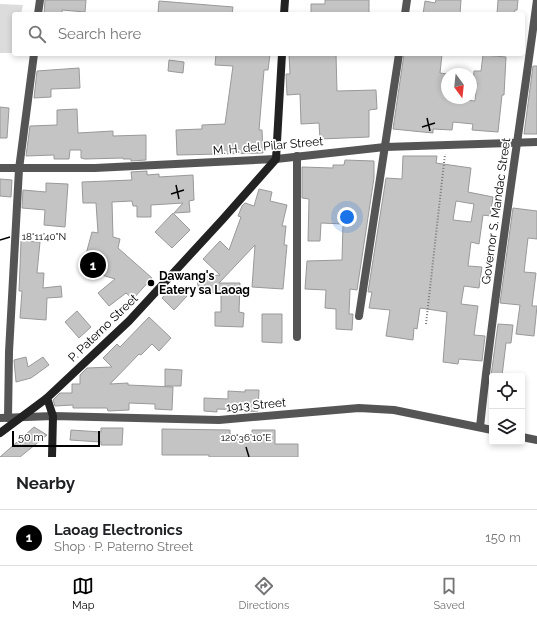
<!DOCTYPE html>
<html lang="en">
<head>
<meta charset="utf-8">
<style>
	body { margin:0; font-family:Raleway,sans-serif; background:#f2f2f2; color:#202124 }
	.controls { position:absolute; right:12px; bottom:12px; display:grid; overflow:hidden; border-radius:4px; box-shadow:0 2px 6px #0003 }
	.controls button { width:36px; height:36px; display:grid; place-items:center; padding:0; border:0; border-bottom:1px solid #e0e0e0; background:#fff; color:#202124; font:20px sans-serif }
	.compass { position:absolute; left:441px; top:68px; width:36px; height:36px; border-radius:50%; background:#fff; box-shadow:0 2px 6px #0003; rotate:165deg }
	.scale { position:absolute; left:12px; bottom:10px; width:88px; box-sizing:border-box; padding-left:4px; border:2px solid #000; border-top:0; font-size:11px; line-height:14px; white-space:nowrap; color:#000; -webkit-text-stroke:3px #fff; paint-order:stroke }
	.you { position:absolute; left:347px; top:217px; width:14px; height:14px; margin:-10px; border:3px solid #fff; border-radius:50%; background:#1a73e8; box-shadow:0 0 0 6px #1a73e833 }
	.badge { display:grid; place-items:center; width:26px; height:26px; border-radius:50%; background:#000; color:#fff; font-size:13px; font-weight:700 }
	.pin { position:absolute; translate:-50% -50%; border:2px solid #fff; box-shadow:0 1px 4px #0006 }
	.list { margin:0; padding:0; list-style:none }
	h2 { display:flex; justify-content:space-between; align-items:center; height:52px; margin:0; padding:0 16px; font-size:17px }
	h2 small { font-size:13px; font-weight:400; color:#757577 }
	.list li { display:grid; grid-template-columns:26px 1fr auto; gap:12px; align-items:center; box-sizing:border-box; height:56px; padding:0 16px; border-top:1px solid #e0e0e0 }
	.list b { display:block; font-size:15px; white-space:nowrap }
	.list p { margin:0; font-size:13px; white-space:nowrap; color:#757577 }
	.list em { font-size:13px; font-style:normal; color:#757577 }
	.icon { flex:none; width:22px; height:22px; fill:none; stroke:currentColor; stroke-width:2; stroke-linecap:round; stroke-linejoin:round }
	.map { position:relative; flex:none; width:537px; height:457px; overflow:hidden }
	.search { position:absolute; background:#fff; box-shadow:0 2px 6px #0003; left:12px; right:12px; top:12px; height:44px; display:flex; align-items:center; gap:10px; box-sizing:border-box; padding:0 14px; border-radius:4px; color:#757577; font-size:15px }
	.sheet { height:108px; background:#fff }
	nav { display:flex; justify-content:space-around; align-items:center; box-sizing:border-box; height:56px; border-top:1px solid #e0e0e0; background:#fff; font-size:11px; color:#757577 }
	nav a { display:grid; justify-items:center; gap:2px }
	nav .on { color:#000 }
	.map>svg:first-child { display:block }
	.green { fill:#dcdcdc }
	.building { fill:#c4c4c4; stroke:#999; fill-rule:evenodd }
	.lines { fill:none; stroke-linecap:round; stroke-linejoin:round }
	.path { stroke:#777; stroke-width:2; stroke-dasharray:1 2; stroke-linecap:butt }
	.minor { stroke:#555; stroke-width:8 }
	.tertiary { stroke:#555; stroke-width:8 }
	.secondary { stroke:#222; stroke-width:8 }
	.ticks { fill:none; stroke:#000; stroke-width:1.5 }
	.poi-dot { fill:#000; stroke:#fff; stroke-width:1.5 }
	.labels { text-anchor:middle; stroke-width:3.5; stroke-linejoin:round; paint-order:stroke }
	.street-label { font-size:12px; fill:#000; stroke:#fff }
	.poi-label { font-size:12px; font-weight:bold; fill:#000; stroke:#fff; text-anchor:start }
	.ticks-label { font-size:10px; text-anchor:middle; fill:#000; stroke:#fff; stroke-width:3.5; stroke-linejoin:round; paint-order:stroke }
</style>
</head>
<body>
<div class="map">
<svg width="537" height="457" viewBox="0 0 537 457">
	<rect width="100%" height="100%" fill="#fff"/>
	<path class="green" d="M0 4 23 5 21 14H14V53H0Z"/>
	<g class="building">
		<path d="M45 0H86L85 12 62 10V14H44Z"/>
		<path d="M325 0H369V14L311 13V4H325Z"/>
		<path d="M436 0H461L460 14H423L425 1 435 3Z"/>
		<path d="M498 0H518L517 10H515L514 14H497Z"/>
		<path d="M159 1 233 7 232 14 158 13Z"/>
		<path d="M216 54H270L268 70H264L259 130H262L263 153 177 155 176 130 202 129V125L225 124 233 66 215 65Z"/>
		<path d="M289 54H336L337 91 376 90 377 109 369 110V137L320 139 319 123 301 124 300 94 287 95 286 74H290Z"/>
		<path d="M404 54H442L440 73 447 74V98L475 101 477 83H473L474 71H481L483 55 506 57 504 95H502L498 132 472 130 473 124 453 122 452 130 433 129V133L393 129Z"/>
		<path d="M169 60 184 62 183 73 168 71Z"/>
		<path d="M533 66H537V134H524Z"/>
		<path d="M79 68 80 88 51 89V97L34 98 37 71Z"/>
		<path d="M0 107 9 108 7 138H0Z"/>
		<path d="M77 109 78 133 113 131V136L146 135V160L131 161V159H123V158L85 159 81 158V150H70L69 159H54V155L26 156 30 126 57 125V110Z"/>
		<path d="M403 156H437L436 163 471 168 468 192 493 197 490 216 483 215 479 244 471 242 468 266 482 267 479 288 464 286 461 304 478 306 474 335 485 336 482 361 459 359 458 364 443 362 447 312 420 308 417 329 414 328 413 340 386 336 390 310 369 308 372 292H368L386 178 402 179ZM456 201 474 204 471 222 453 220Z"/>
		<path d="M345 160 374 161V178L357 290 350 289 349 314H353L352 330 336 329V309L325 308 326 290 305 289 307 261 342 260 343 224 321 223 320 241H308L309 199 302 198V167L333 168V165H344Z"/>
		<path d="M147 171V175L159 174V177L193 175 194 200 189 201 190 212 174 213 183 203 151 205V217H137V206H133L132 201 112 202 113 237 120 239 118 248 152 278 133 299 126 293 109 306 98 293 115 279 82 269 92 232 98 233 96 203H83L82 182 132 180 131 172Z"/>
		<path d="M0 179 12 180 11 197 0 196Z"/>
		<path d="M46 183 68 184 65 227 44 225 45 210 22 208 23 190 46 192Z"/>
		<path d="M259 189 272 192 270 201 287 205 282 226H286L284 245H287L283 289 252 287 255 245 219 283H240L239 312 244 313 243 327 215 326V312H221V292L199 294 197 277 220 275 203 259 220 241 229 250 241 217 238 216 242 206 245 203 254 206Z"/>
		<path d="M513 208 537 211V239L528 238 524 272 536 273 532 306H537L534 336 516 334 520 305 500 303Z"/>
		<path d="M173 213 190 230 172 248 155 232Z"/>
		<path d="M21 241 40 242 37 273H44L43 288 61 286 62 297 47 298 46 320 20 318 22 291H19Z"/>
		<path d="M175 284 187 296 174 310 162 298Z"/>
		<path d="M77 311 91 327 79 338 65 322Z"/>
		<path d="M262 314H282V343L262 342Z"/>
		<path d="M149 317 171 338 159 351 152 344 141 355 139 354 110 384 128 383V385L173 387 172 410 155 409V404L129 403V410L108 411 107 408H73V405L55 406 53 400 60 393H72V384H80V375L87 368 112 367 103 358 117 344 120 347Z"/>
		<path d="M498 324 513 325 511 343H506L502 376H491Z"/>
		<path d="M26 357 28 367 43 357 49 365 31 378 16 382 14 360Z"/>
		<path d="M165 369 182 370 181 386H165Z"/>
		<path d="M245 390H259L258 411 244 412V410L217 409V412L204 411V398L228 399V391L245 392Z"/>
		<path d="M34 427 47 435 20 457H0Z"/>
		<path d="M101 428H123L122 445H101V442L70 440 71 430 101 432Z"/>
		<path d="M162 429 230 430V437H252V430H275V444H298V457H209V455H162Z"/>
	</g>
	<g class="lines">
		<path class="path" d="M426 324 445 154"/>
		<g class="minor">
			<path d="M38 14 40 0"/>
			<path d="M405 14 407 0"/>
			<path d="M0 168H95L276 159"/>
			<path d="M359 316 399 54"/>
			<path d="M297 337V156"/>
			<path d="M0 418 53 416 219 420 359 408 394 410 492 430"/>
			<path d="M8 418 9 352 19 169 34 54"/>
			<path d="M480 427C495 284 518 142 537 0"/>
			<path d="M522 437 537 440"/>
		</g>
		<path class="tertiary" d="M276 159 385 147 537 142"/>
		<g class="secondary">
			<path d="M284 14 285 0"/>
			<path d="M47 398 53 416 52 457"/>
			<path d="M0 433 47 398 129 321 223 219 276 159 282 54"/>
		</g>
	</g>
	<path class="ticks" d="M427 118 430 131M422 127 435 123M176 185 179 199M171 194 184 190M0 240 10 237M246 447 249 457"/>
	<circle class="poi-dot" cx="151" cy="283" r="4"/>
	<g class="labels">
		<g class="street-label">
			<text transform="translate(268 146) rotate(-5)" y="4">M. H. del Pilar Street</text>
			<text transform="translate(496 211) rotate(-82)" y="4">Governor S. Mandac Street</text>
			<text transform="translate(103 328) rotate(-44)" y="4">P. Paterno Street</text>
			<text transform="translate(256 405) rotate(-5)" y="4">1913 Street</text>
		</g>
		<g class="poi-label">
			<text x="159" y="280">Dawang's<tspan x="159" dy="14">Eatery sa Laoag</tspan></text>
		</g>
	</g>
	<g class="ticks-label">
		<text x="44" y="240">18°11'40"N</text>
		<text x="246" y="441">120°36'10"E</text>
	</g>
</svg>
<div class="controls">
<button><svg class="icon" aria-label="locate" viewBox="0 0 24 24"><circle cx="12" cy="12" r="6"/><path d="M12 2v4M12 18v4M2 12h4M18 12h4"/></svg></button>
<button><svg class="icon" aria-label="layers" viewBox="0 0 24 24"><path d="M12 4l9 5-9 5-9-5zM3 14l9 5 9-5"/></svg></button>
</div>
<svg class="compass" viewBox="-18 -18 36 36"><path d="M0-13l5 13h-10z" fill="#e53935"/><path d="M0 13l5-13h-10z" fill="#757577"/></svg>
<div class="scale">50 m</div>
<div class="you"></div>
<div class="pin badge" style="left:93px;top:265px">1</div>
<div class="search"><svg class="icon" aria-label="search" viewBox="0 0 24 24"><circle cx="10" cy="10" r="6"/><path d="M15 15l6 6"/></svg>Search here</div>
</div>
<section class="sheet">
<h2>Nearby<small></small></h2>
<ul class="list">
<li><span class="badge">1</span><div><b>Laoag Electronics</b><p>Shop · P. Paterno Street</p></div><em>150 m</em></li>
</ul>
</section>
<nav>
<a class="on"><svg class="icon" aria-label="map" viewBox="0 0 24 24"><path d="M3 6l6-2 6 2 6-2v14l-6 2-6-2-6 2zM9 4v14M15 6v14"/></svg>Map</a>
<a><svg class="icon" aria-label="directions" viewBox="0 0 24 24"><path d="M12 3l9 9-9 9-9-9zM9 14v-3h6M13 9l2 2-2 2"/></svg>Directions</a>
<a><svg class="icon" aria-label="saved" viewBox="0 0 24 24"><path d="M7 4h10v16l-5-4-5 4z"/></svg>Saved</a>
</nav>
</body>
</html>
